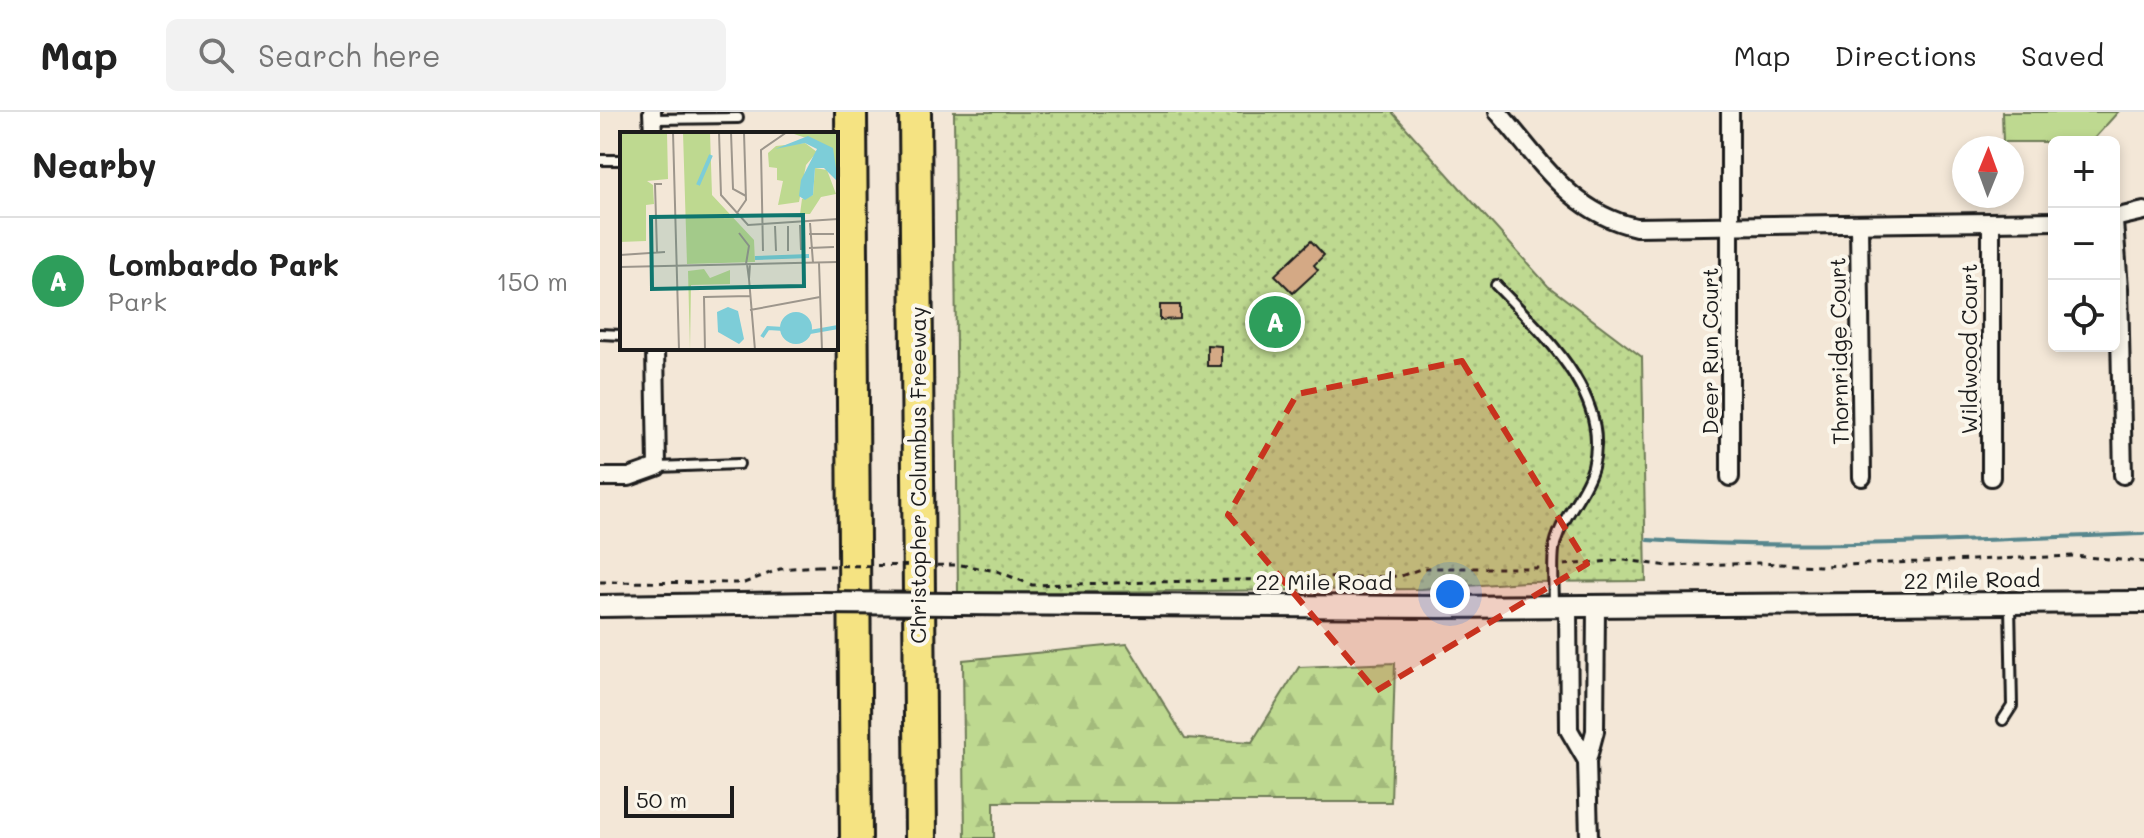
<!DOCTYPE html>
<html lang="en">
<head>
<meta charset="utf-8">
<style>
	body { margin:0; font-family:Mali,sans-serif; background:#f2f2f2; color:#222 }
	.controls { position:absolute; right:24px; top:24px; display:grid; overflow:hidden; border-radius:12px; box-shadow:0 4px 12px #0003 }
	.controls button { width:72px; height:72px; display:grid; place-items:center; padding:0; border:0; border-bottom:2px solid #e0e0e0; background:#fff; color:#222; font:40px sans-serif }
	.compass { position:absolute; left:1352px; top:24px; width:72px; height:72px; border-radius:50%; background:#fff; box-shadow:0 4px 12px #0003; rotate:1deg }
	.scale { position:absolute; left:24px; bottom:20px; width:110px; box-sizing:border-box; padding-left:8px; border:4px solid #1c1c1c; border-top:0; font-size:22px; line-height:28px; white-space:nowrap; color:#1c1c1c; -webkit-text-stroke:6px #fbf7ec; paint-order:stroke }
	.you { position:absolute; left:850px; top:482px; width:28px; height:28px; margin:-20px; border:6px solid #fff; border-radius:50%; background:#1a73e8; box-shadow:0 0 0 12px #1a73e833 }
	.badge { display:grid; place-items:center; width:52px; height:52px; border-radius:50%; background:#ea580c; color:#fff; font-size:26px; font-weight:700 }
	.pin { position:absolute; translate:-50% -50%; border:4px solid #fff; box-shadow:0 2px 8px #0006 }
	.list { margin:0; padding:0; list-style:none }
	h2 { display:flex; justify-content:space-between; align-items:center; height:104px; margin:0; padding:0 32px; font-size:34px }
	h2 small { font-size:26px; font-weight:400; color:#767676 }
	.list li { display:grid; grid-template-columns:52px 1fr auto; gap:24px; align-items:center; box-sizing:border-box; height:128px; padding:0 32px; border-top:2px solid #e0e0e0 }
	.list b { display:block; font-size:30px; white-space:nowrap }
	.list p { margin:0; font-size:26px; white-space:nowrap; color:#767676 }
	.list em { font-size:26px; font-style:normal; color:#767676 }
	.icon { flex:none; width:44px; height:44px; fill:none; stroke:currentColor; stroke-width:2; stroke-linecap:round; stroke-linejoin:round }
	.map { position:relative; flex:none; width:1544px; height:726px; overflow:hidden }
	header { display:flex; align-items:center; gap:48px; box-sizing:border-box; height:112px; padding:0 40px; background:#fff; border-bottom:2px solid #e0e0e0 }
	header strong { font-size:38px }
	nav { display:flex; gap:44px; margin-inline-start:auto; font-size:28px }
	.search { width:560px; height:72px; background:#f2f2f2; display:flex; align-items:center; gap:20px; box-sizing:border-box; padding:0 28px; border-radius:12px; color:#767676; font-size:30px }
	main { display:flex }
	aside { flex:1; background:#fff }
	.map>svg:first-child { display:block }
	.grass { fill:#bed990; stroke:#6d7a56; stroke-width:2 }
	.forest { fill:url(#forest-firs); stroke:#6d7a56; stroke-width:2 }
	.park { fill:url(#park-dots); stroke:#6d7a56; stroke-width:2 }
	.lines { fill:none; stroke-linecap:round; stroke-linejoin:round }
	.stream { stroke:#56868d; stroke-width:4 }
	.building { fill:#d4a985; stroke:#1c1c1c; stroke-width:2 }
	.service-casing { stroke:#1c1c1c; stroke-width:14 }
	.minor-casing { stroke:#1c1c1c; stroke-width:22 }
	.tertiary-casing { stroke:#1c1c1c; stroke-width:26 }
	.motorway-casing { stroke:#1c1c1c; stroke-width:36 }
	.path { stroke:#1c1c1c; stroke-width:3; stroke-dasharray:6 6; stroke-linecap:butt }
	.service { stroke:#fbf7ec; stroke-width:8 }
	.minor { stroke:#fbf7ec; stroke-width:16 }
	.tertiary { stroke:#fbf7ec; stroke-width:20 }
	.motorway { stroke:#f5e382; stroke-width:30 }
	.tertiary-bridge-casing { stroke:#1c1c1c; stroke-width:26; stroke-linecap:butt }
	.path-bridge { stroke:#1c1c1c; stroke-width:3; stroke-dasharray:6 6; stroke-linecap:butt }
	.tertiary-bridge { stroke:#fbf7ec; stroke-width:20 }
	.marked { fill:#c8321e; fill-opacity:0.2; stroke:#c8321e; stroke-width:6; stroke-dasharray:16 10; stroke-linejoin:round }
	.labels { text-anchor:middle; stroke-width:8; stroke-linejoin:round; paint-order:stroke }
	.street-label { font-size:22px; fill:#1c1c1c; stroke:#fbf7ec }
	.inset-river { fill:none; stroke:#7dcdd8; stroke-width:4 }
	.inset-road { fill:none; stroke:#9d968c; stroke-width:2 }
	.view { fill:#0f766e; fill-opacity:0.15; stroke:#0f766e; stroke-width:4 }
	.inset-edge { fill:none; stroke:#1c1c1c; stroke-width:4 }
</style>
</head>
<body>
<header>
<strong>Map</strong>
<div class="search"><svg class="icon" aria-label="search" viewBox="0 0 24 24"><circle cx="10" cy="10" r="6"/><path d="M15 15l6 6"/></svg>Search here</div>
<nav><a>Map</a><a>Directions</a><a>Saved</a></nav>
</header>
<main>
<aside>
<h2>Nearby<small></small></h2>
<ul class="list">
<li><span class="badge" style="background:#2e9e5b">A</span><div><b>Lombardo Park</b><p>Park</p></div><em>150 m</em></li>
</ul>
</aside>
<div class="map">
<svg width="1544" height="726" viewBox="0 0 1544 726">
	<defs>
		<pattern id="forest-firs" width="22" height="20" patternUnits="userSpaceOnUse" patternTransform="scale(2)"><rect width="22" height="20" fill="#bed990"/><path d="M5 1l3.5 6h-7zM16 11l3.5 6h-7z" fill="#a3ba7c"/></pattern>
		<pattern id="park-dots" width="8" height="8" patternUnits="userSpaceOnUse" patternTransform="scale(2)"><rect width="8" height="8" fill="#bed990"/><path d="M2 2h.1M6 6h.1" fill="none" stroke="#a3ba7c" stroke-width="1.8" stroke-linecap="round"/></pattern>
	</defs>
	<rect width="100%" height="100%" fill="#f3e7d7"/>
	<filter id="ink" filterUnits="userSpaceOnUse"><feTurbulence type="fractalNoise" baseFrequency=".0125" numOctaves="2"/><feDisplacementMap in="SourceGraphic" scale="16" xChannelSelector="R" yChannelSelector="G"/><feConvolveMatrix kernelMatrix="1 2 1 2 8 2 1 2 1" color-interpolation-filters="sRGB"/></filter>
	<g filter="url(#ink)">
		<path class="grass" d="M1402 0H1518L1491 30H1403Z"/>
		<path class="forest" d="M527 532 585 626 652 630 699 555 795 551 791 690H394V726H365L363 548Z"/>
		<path class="park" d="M354 0H792L948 174 1042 245 1046 469 925 470 821 477 358 481Z"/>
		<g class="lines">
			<path class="stream" d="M1048 428C1214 439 1379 427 1544 422"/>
		</g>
		<g class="building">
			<path d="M711 129 724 143 714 153 718 158 693 181 675 163Z"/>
			<path d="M560 193H580V207L560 208Z"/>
			<path d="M607 233 621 234V254H607Z"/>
		</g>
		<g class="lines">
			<g class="service-casing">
				<g id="service">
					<path d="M53 7 138 6"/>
					<path d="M0 48H22"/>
					<path d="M896 173C940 219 1012 282 993 355 985 384 958 408 954 438 952 456 954 476 954 494"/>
					<path d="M0 222 22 223"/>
					<path d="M57 355 139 352"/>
					<path d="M1403 608 1412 594 1410 493"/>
				</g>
			</g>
			<g class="minor-casing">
				<g id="minor">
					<path d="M52 0 53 22"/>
					<path d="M898 0C940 48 971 101 1036 115L1454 109"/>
					<path d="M1130 0V365"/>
					<path d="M1514 106 1544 99"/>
					<path d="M1391 110V365"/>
					<path d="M1514 110 1519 176 1523 363"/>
					<path d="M1259 112 1262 365"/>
					<path d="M0 365H29L57 355 55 236"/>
					<path d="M968 494 969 618 987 649 995 619 996 494"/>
					<path d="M987 649 989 726"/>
				</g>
			</g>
			<g class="tertiary-casing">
				<g id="tertiary">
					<path d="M357 492 842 495 1544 490"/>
					<path d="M0 494 217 491"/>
				</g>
			</g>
			<g class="motorway-casing">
				<g id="motorway">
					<path d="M251 0 256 726"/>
					<path d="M315 0 321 726"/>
				</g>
			</g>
			<g class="path">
				<path d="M361 453 397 459 432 473 801 464 823 456H941"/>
				<path d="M964 453 1025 448 1068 454 1158 451 1219 454 1473 444 1544 450"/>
				<path d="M0 470 144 471 180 457 217 454"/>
			</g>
			<use href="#service" class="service"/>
			<use href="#minor" class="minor"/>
			<use href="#tertiary" class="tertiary"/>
			<use href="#motorway" class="motorway"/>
			<g class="tertiary-bridge-casing">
				<path id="tertiary-bridge" d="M217 491 357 492"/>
			</g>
			<path class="path-bridge" d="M217 454 361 453"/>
			<use href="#tertiary-bridge" class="tertiary-bridge"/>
		</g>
	</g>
	<path class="marked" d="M862 249 987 452 776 579 628 403 697 282Z"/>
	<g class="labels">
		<g class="street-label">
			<text transform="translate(1369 237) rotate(-90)" y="8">Wildwood Court</text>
			<text transform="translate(1110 239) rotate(-90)" y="8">Deer Run Court</text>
			<text transform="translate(1239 239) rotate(-91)" y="8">Thornridge Court</text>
			<text transform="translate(318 363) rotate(-90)" y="8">Christopher Columbus Freeway</text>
			<text transform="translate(1372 468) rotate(-1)" y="8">22 Mile Road</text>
			<text x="724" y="478">22 Mile Road</text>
		</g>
	</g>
	<g transform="translate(20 20)">
		<rect width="218" height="218" fill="#f3e7d7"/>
		<path d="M0 0H47L48 47 27 49 33 53 34 72 26 73V109L0 110ZM218 0 216 34 218 50 201 11 174 2ZM185 11 197 20 186 33 179 70 158 73 163 49 157 48V36L149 35 148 21 156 14ZM195 36 207 38 216 62 201 65 190 82H180L182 67 193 63ZM84 137 90 146 110 138V152L71 153 70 218 68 139Z" fill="#bed990"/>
		<path d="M63 0H90L92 63 134 108 135 130 67 132Z" fill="#bed990"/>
		<path d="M188 4 213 16 218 50 204 36H195L193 63 185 68 179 64 181 48 197 17 185 11 155 17ZM108 175 118 179 124 207 119 212 98 200 97 180ZM160 196a16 16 0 1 1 32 0a16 16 0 1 1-32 0Z" fill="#7dcdd8"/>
		<path class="inset-river" d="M78 53 91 23M135 126 189 124M190 200 218 195M142 205 148 196 164 197"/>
		<path class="inset-road" d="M53 0 59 218M99 0 101 63 128 93 218 87M111 0 113 57 126 64M117 81 126 68 124 0M190 91 193 131M180 93 181 118M155 94 156 119M168 94V119M119 101 129 114 126 132M189 102H214M189 116 214 115M143 119 141 18 167 0M37 120 35 52H42M0 123 45 120M199 131 202 218M127 132 129 147 130 132M0 135 218 130M129 147 135 218M130 178 200 165M85 218 84 165 130 164"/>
		<path class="view" d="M183 83 184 154 32 157 31 85Z"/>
		<rect width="218" height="218" class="inset-edge"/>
	</g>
</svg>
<div class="controls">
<button>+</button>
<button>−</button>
<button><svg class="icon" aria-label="locate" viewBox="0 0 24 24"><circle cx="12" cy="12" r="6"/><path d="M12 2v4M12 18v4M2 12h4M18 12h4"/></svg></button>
</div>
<svg class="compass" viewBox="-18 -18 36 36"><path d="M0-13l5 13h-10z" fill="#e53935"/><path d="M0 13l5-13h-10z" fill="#767676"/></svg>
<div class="scale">50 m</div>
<div class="you"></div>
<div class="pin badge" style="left:675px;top:210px;background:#2e9e5b">A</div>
</div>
</main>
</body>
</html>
